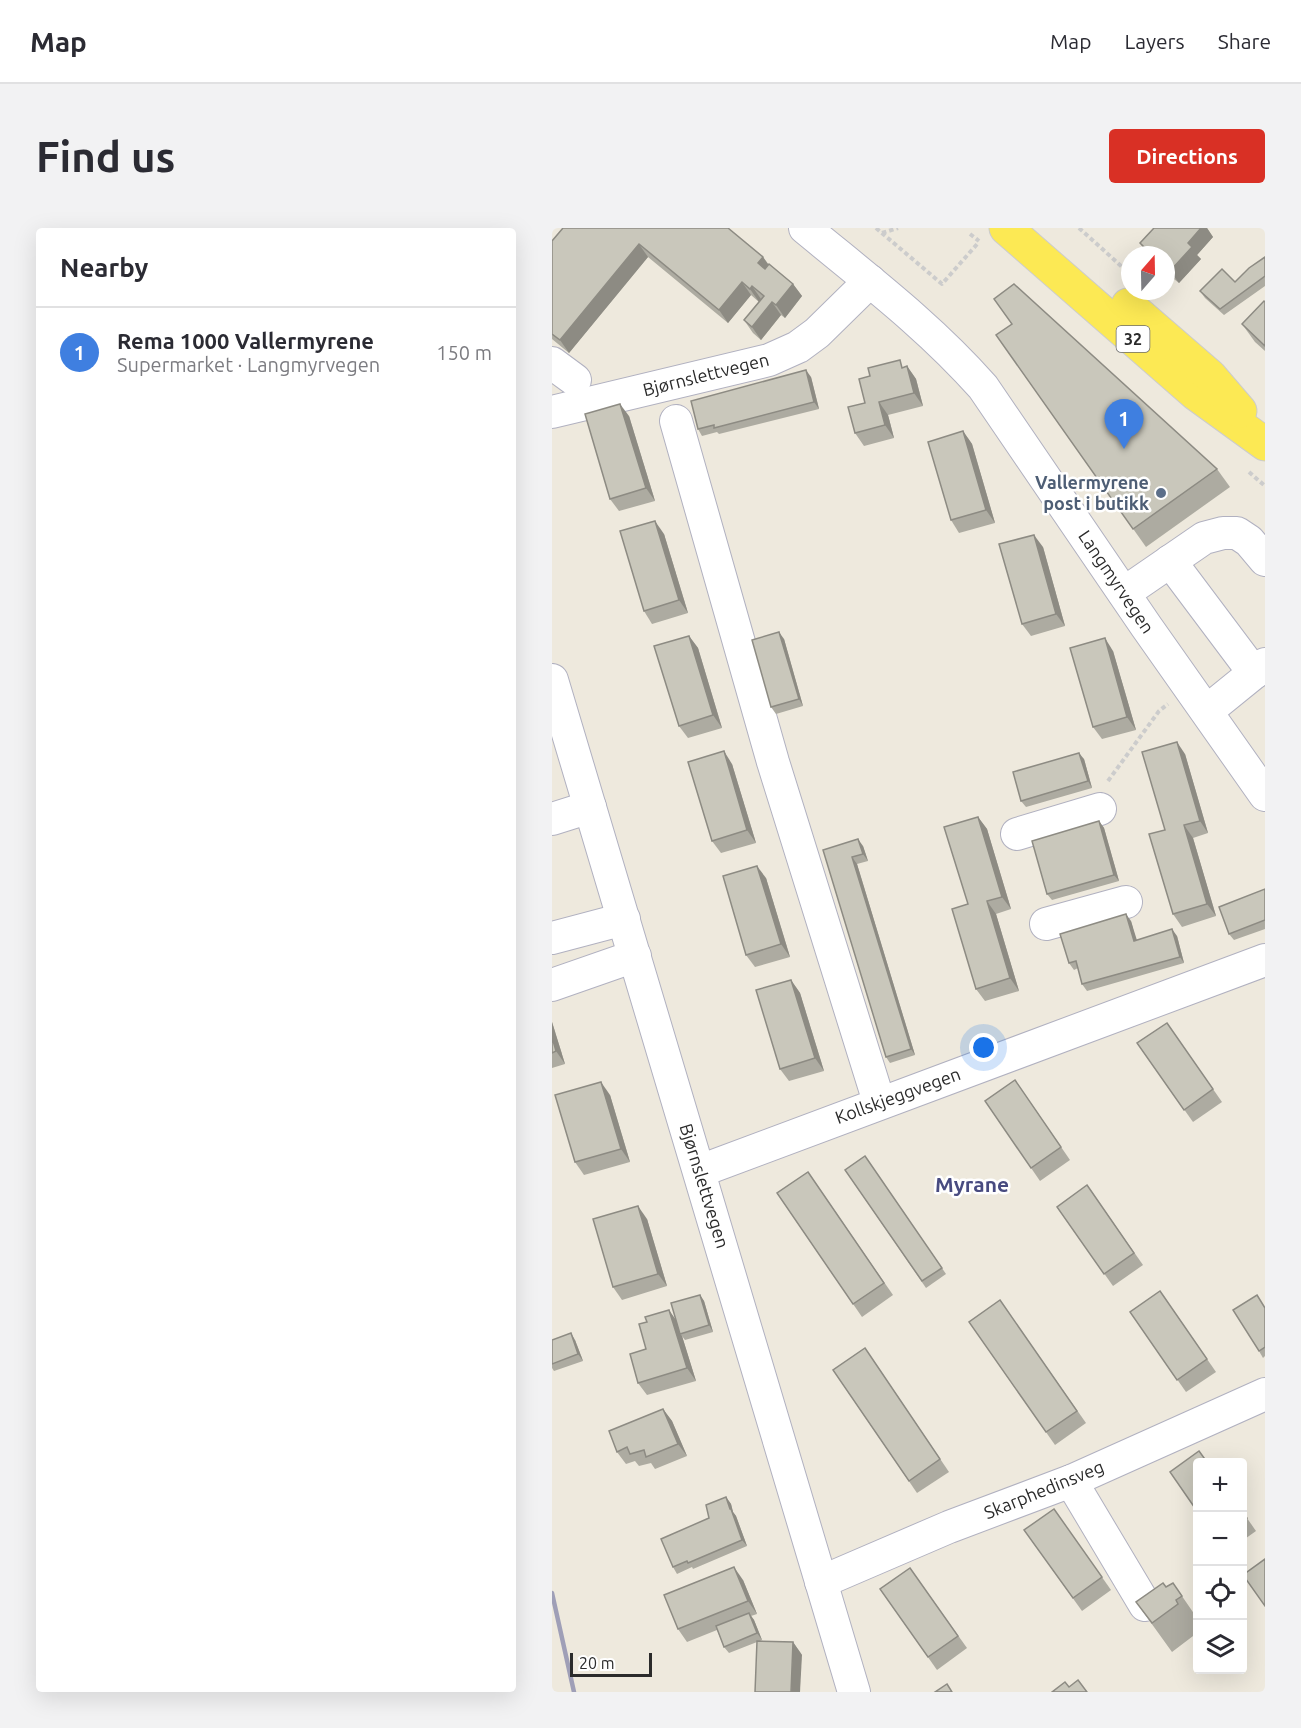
<!DOCTYPE html>
<html lang="en">
<head>
<meta charset="utf-8">
<style>
	body { margin:0; font-family:Ubuntu,sans-serif; background:#f2f2f3; color:#2b2b33 }
	.controls { position:absolute; right:18px; bottom:18px; display:grid; overflow:hidden; border-radius:6px; box-shadow:0 6px 24px #0002 }
	.controls button { width:54px; height:54px; display:grid; place-items:center; padding:0; border:0; border-bottom:2px solid #e1e1e2; background:#fff; color:#2b2b33; font:30px sans-serif }
	.compass { position:absolute; left:569px; top:18px; width:54px; height:54px; border-radius:50%; background:#fff; box-shadow:0 6px 24px #0002; rotate:20deg }
	.scale { position:absolute; left:18px; bottom:15px; width:82px; box-sizing:border-box; padding-left:6px; border:3px solid #2b2b2b; border-top:0; font-size:16px; line-height:21px; white-space:nowrap; color:#2b2b2b; -webkit-text-stroke:4px #fff; paint-order:stroke }
	.you { position:absolute; left:432px; top:820px; width:21px; height:21px; margin:-15px; border:4px solid #fff; border-radius:50%; background:#1a73e8; box-shadow:0 0 0 9px #1a73e833 }
	.badge { display:grid; place-items:center; width:39px; height:39px; border-radius:50%; background:#d93025; color:#fff; font-size:20px; font-weight:700 }
	.pin { position:absolute; translate:-50% -50px; filter:drop-shadow(0 2px 3px #0008) }
	.pin::after { content:''; position:absolute; top:32px; width:21px; height:18px; background:inherit; clip-path:polygon(0 0,100% 0,50% 100%) }
	.list { margin:0; padding:0; list-style:none }
	h2 { display:flex; justify-content:space-between; align-items:center; height:78px; margin:0; padding:0 24px; font-size:26px }
	h2 small { font-size:20px; font-weight:400; color:#7c7c81 }
	.list li { display:grid; grid-template-columns:39px 1fr auto; gap:18px; align-items:center; box-sizing:border-box; height:90px; padding:0 24px; border-top:2px solid #e1e1e2 }
	.list b { display:block; font-size:22px; white-space:nowrap }
	.list p { margin:0; font-size:20px; white-space:nowrap; color:#7c7c81 }
	.list em { font-size:20px; font-style:normal; color:#7c7c81 }
	.icon { flex:none; width:33px; height:33px; fill:none; stroke:currentColor; stroke-width:2; stroke-linecap:round; stroke-linejoin:round }
	.map { position:relative; flex:none; width:713px; height:1464px; overflow:hidden; border-radius:6px }
	header { display:flex; align-items:center; gap:36px; box-sizing:border-box; height:84px; padding:0 30px; background:#fff; border-bottom:2px solid #e1e1e2 }
	header strong { font-size:28px }
	nav { display:flex; gap:33px; margin-inline-start:auto; font-size:21px }
	.intro { display:flex; align-items:center; justify-content:space-between; box-sizing:border-box; height:144px; padding:0 36px }
	h1 { margin:0; font-size:42px }
	.button { padding:15px 27px; border-radius:6px; background:#d93025; color:#fff; font-size:21px; font-weight:700 }
	main { display:flex; gap:36px; padding:0 36px }
	aside { flex:1; background:#fff; border-radius:6px; box-shadow:0 6px 24px #0002 }
	.map>svg:first-child { display:block }
	.lines { fill:none; stroke-linecap:round; stroke-linejoin:round }
	.minor-casing { stroke:#b1b1c0; stroke-width:34 }
	.major-casing { stroke:#ccc; stroke-width:35 }
	.path { stroke:#ccc; stroke-width:4; stroke-dasharray:4.5 3; stroke-linecap:butt }
	.minor { stroke:#fff; stroke-width:32 }
	.major { stroke:#fce954; stroke-width:33 }
	.rail { stroke:#9f9fb7; stroke-width:4.5 }
	.wall { fill:#adaba1 }
	.shaded-wall { fill:#8d8b83 }
	.building { fill:#c9c7bb; stroke:#8d8b83; stroke-width:1.5 }
	.service-dot { fill:#5c6f8a; stroke:#fff; stroke-width:2 }
	.labels { text-anchor:middle; stroke-width:5; stroke-linejoin:round; paint-order:stroke }
	.shield { fill:#fff; stroke:#6b6b6b; stroke-width:1.5 }
	.shield-label { font-size:16px; font-weight:bold; fill:#2b2b2b }
	.street-label { font-size:18px; fill:#2b2b2b; stroke:#fff }
	.service-label { font-size:18px; font-weight:bold; fill:#4e5e75; stroke:#fff; text-anchor:end }
	.quarter-label { font-size:21px; font-weight:bold; fill:#484b80; stroke:#fff }
</style>
</head>
<body>
<header>
<strong>Map</strong>
<nav><a>Map</a><a>Layers</a><a>Share</a></nav>
</header>
<div class="intro"><h1>Find us</h1><a class="button">Directions</a></div>
<main>
<aside>
<h2>Nearby<small></small></h2>
<ul class="list">
<li><span class="badge" style="background:#3f7fe0">1</span><div><b>Rema 1000 Vallermyrene</b><p>Supermarket · Langmyrvegen</p></div><em>150 m</em></li>
</ul>
</aside>
<div class="map">
<svg width="713" height="1464" viewBox="0 0 713 1464">
	<rect width="100%" height="100%" fill="#eee9dd"/>
	<g class="lines">
		<g class="minor-casing">
			<g id="minor">
				<path d="M253 0C316 52 377 98 431 159L594 398 713 567"/>
				<path d="M0 135 23 152"/>
				<path d="M0 184 217 132 246 119 265 105 318 53"/>
				<path d="M124 193 221 534 327 874"/>
				<path d="M618 333 702 445"/>
				<path d="M572 365 652 310 671 305H685L697 313 713 332"/>
				<path d="M0 452 302 1464"/>
				<path d="M655 483 713 436"/>
				<path d="M0 591 38 579"/>
				<path d="M465 606 548 581"/>
				<path d="M494 696 574 674"/>
				<path d="M0 710 72 691"/>
				<path d="M0 757 83 728"/>
				<path d="M148 943 713 732"/>
				<path d="M519 1253 593 1377"/>
				<path d="M269 1354 397 1299 519 1253 713 1166"/>
			</g>
		</g>
		<g class="major-casing">
			<g id="major">
				<path d="M454 0 644 166 713 216"/>
				<path d="M576 77 658 148 688 183"/>
			</g>
		</g>
		<g class="path">
			<path d="M324 0 390 56 427 14"/>
			<path d="M527 0 578 46"/>
			<path d="M330 5 346 0"/>
			<path d="M418 6 427 13"/>
			<path d="M697 244 713 258"/>
			<path d="M556 553 607 483 616 476"/>
		</g>
		<use href="#minor" class="minor"/>
		<use href="#major" class="major"/>
		<path class="rail" d="M0 1365 22 1464"/>
	</g>
	<g class="wall">
		<path d="M11 0 211 29 217 37 241 56 250 68 233 90 229 87 209 112 201 105 192 92 209 71 207 74 199 67 176 95 96 29 17 125 0 111V13Z"/>
		<path d="M602 0H655L661 9 645 27 649 31 627 55 617 47 614 51V27L595 26 588 15Z"/>
		<path d="M713 29V58L672 87 653 70 648 63 683 54Z"/>
		<path d="M713 74V123L703 114 690 96Z"/>
		<path d="M444 107 665 241 678 259 594 319Z"/>
		<path d="M355 138 364 151 371 178 336 187 342 210 312 218 303 205 353 139Z"/>
		<path d="M259 149 267 181 167 206 165 204 150 208 146 201Z"/>
		<path d="M77 188 103 273 67 283 58 271Z"/>
		<path d="M411 203 420 216 443 295 407 305 399 292Z"/>
		<path d="M112 306 136 385 100 396 92 383Z"/>
		<path d="M491 319 513 398 479 408 470 396Z"/>
		<path d="M137 408 146 420 170 500 136 510 127 498Z"/>
		<path d="M232 411 251 478 224 486 219 479Z"/>
		<path d="M561 423 584 502 550 511 541 499Z"/>
		<path d="M633 526 656 605 641 610 664 688 630 699 621 686 613 602Z"/>
		<path d="M532 531 540 560 474 579 469 573Z"/>
		<path d="M180 536 204 615 169 625 160 613Z"/>
		<path d="M426 589 435 601 459 681 444 686 467 763 433 773 424 761 416 676Z"/>
		<path d="M547 593 552 600 567 653 500 672 495 666Z"/>
		<path d="M311 618 316 633 305 636 363 827 338 835 334 829 271 622Z"/>
		<path d="M214 650 238 729 203 739 194 727Z"/>
		<path d="M713 661V701L682 712 677 706Z"/>
		<path d="M579 693 584 712 625 708 632 735 535 763 530 756 526 740 522 742 517 735Z"/>
		<path d="M239 752 248 765 272 843 237 853 228 841Z"/>
		<path d="M0 794 13 836 0 840Z"/>
		<path d="M615 795 670 874 641 894 585 815Z"/>
		<path d="M463 852 518 932 488 953 433 873Z"/>
		<path d="M58 867 78 934 32 947 23 934Z"/>
		<path d="M313 928 394 1046 374 1060 293 942Z"/>
		<path d="M256 944 341 1067 310 1089 225 965Z"/>
		<path d="M535 957 591 1037 561 1058 505 979Z"/>
		<path d="M95 991 115 1058 70 1072 61 1059Z"/>
		<path d="M608 1063 664 1144 634 1164 578 1084Z"/>
		<path d="M148 1067 152 1073 161 1104 133 1112 130 1108 144 1153 95 1167 86 1155 94 1121 117 1082 124 1093Z"/>
		<path d="M448 1072 534 1195 503 1217 417 1094Z"/>
		<path d="M713 1080V1128L711 1130 707 1123Z"/>
		<path d="M0 1112H23L31 1133 2 1143 0 1140Z"/>
		<path d="M313 1120 397 1244 365 1265 281 1142Z"/>
		<path d="M111 1181 120 1193 135 1228 103 1241 99 1235 87 1238 83 1233 74 1236 65 1224Z"/>
		<path d="M174 1269 179 1276 181 1284 184 1288 195 1318 141 1341 140 1339 125 1346 121 1339 157 1290Z"/>
		<path d="M502 1281 559 1362 530 1383 472 1302Z"/>
		<path d="M690 1283 704 1303 690 1313Z"/>
		<path d="M358 1340 415 1420 385 1442 328 1361Z"/>
		<path d="M191 1352 205 1386 199 1388 202 1392 210 1412 208 1413 241 1414 250 1427 205 1414 177 1425 172 1419 165 1402 135 1414 126 1401Z"/>
		<path d="M621 1355 645 1390V1400L644 1401 645 1405 620 1424 584 1374Z"/>
	</g>
	<g class="shaded-wall">
		<path d="M649 0H655L661 9 645 27 649 31 627 55 618 43 636 15Z"/>
		<path d="M87 16 96 29 17 125 8 112Z"/>
		<path d="M211 29 220 42 215 48 206 35Z"/>
		<path d="M190 54 199 67 176 95 167 82Z"/>
		<path d="M241 56 250 68 233 90 224 77Z"/>
		<path d="M200 58 209 71 207 74 198 61Z"/>
		<path d="M220 74 229 87 209 112 200 99Z"/>
		<path d="M355 138 364 151 371 178 362 165Z"/>
		<path d="M254 142 259 149 267 181 262 174Z"/>
		<path d="M327 174 336 187 342 210 333 197Z"/>
		<path d="M68 176 77 188 103 273 94 260Z"/>
		<path d="M411 203 420 216 443 295 434 282Z"/>
		<path d="M103 293 112 306 136 385 127 372Z"/>
		<path d="M482 307 491 319 513 398 504 386Z"/>
		<path d="M227 404 232 411 251 478 247 471Z"/>
		<path d="M137 408 146 420 170 500 161 487Z"/>
		<path d="M553 410 561 423 584 502 575 489Z"/>
		<path d="M625 514 633 526 656 605 648 593Z"/>
		<path d="M172 523 180 536 204 615 195 602Z"/>
		<path d="M527 525 532 531 540 560 536 553Z"/>
		<path d="M426 589 435 601 459 681 450 669Z"/>
		<path d="M547 593 552 600 567 653 562 647Z"/>
		<path d="M632 597 641 610 664 688 655 676Z"/>
		<path d="M306 611 311 618 316 633 311 626Z"/>
		<path d="M300 629 305 636 363 827 359 821Z"/>
		<path d="M205 638 214 650 238 729 229 716Z"/>
		<path d="M435 673 444 686 467 763 458 750Z"/>
		<path d="M574 686 579 693 587 719 582 713Z"/>
		<path d="M620 701 625 708 632 735 628 729Z"/>
		<path d="M239 752 248 765 272 843 263 830Z"/>
		<path d="M0 794 13 836 4 823 0 809Z"/>
		<path d="M49 854 58 867 78 934 69 921Z"/>
		<path d="M86 978 95 991 115 1058 106 1046Z"/>
		<path d="M148 1067 152 1073 161 1104 157 1097Z"/>
		<path d="M117 1082 126 1095 128 1106 130 1108 144 1153 135 1140Z"/>
		<path d="M19 1105 23 1112 31 1133 26 1126Z"/>
		<path d="M111 1181 120 1193 135 1228 126 1216Z"/>
		<path d="M174 1269 179 1276 181 1284 184 1288 195 1318 190 1312 178 1281Z"/>
		<path d="M182 1339 191 1352 205 1386 196 1373Z"/>
		<path d="M197 1385 202 1392 210 1412 205 1405Z"/>
		<path d="M241 1414 250 1427 248 1464H239Z"/>
	</g>
	<g class="building">
		<path d="M11 0H176L211 29 206 35 213 41 217 36 241 56 224 77 220 74 200 99 192 92 212 68 200 58 198 61 190 54 167 82 87 16 8 112 0 106V13Z"/>
		<path d="M602 0H649L636 15 640 19 618 43 614 39V27H594L597 24 588 15Z"/>
		<path d="M713 29V48L668 81 648 63 670 41 683 54 697 40Z"/>
		<path d="M462 56 665 241 581 301 444 107 460 96 442 71Z"/>
		<path d="M712 73 713 74V118L690 96Z"/>
		<path d="M348 132 350 140 355 138 362 165 327 174 333 197 303 205 296 179 313 175 307 151 318 148 316 140Z"/>
		<path d="M254 142 262 174 162 200V197L146 201 139 173Z"/>
		<path d="M68 176 94 260 58 271 33 186Z"/>
		<path d="M411 203 434 282 399 292 376 214Z"/>
		<path d="M103 293 127 372 92 383 68 303Z"/>
		<path d="M482 307 504 386 470 396 447 316Z"/>
		<path d="M227 404 247 471 219 479 200 412Z"/>
		<path d="M137 408 161 487 127 498 102 418Z"/>
		<path d="M553 410 575 489 541 499 518 420Z"/>
		<path d="M625 514 648 593 632 597 655 676 621 686 597 606 613 602 590 524Z"/>
		<path d="M172 523 195 602 160 613 136 534Z"/>
		<path d="M527 525 536 553 469 573 461 544Z"/>
		<path d="M426 589 450 669 435 673 458 750 424 761 400 681 416 676 392 599Z"/>
		<path d="M547 593 562 647 495 666 480 613Z"/>
		<path d="M306 611 311 626 300 629 359 821 334 829 271 622Z"/>
		<path d="M205 638 229 716 194 727 171 648Z"/>
		<path d="M713 661V692L677 706 667 679Z"/>
		<path d="M574 686 582 713 620 701 628 729 530 756 524 733 517 735 508 706Z"/>
		<path d="M239 752 263 830 228 841 204 762Z"/>
		<path d="M615 795 661 861 632 882 585 815Z"/>
		<path d="M0 809 4 823 0 825Z"/>
		<path d="M463 852 509 919 479 940 433 873Z"/>
		<path d="M49 854 69 921 23 934 3 867Z"/>
		<path d="M313 928 390 1040 370 1053 293 942Z"/>
		<path d="M256 944 332 1055 301 1076 225 965Z"/>
		<path d="M535 957 582 1025 552 1046 505 979Z"/>
		<path d="M86 978 106 1046 61 1059 41 991Z"/>
		<path d="M608 1063 655 1131 625 1152 578 1084Z"/>
		<path d="M148 1067 157 1097 128 1106 119 1075Z"/>
		<path d="M705 1067 713 1080V1119L707 1123 681 1082Z"/>
		<path d="M448 1072 525 1183 494 1204 417 1094Z"/>
		<path d="M117 1082 135 1140 86 1155 78 1126 94 1121 87 1096 95 1094 93 1089Z"/>
		<path d="M19 1105 26 1126 0 1136V1112Z"/>
		<path d="M313 1120 388 1231 357 1253 281 1142Z"/>
		<path d="M111 1181 126 1216 94 1229 92 1222 78 1226 75 1219 65 1224 57 1203Z"/>
		<path d="M647 1223 655 1234H645V1283L618 1244Z"/>
		<path d="M174 1269 178 1281H179L190 1312 136 1335 135 1333 121 1339 109 1311 157 1290 154 1277Z"/>
		<path d="M502 1281 550 1349 521 1370 472 1302Z"/>
		<path d="M690 1283 695 1290 690 1294Z"/>
		<path d="M713 1331V1378L691 1347Z"/>
		<path d="M182 1339 196 1373 126 1401 112 1367Z"/>
		<path d="M358 1340 406 1408 376 1429 328 1361Z"/>
		<path d="M611 1355 614 1359 621 1355 630 1368 624 1372 626 1376 600 1395 584 1374Z"/>
		<path d="M197 1385 205 1405 172 1419 164 1398Z"/>
		<path d="M205 1413 241 1414 239 1464H203Z"/>
		<path d="M526 1452 535 1464H500L513 1454 517 1459Z"/>
		<path d="M395 1456 400 1464H383Z"/>
	</g>
	<circle class="service-dot" cx="609" cy="265" r="6"/>
	<g class="labels">
		<rect class="shield" x="564.5" y="98" width="33" height="26" rx="4.5"/>
		<g class="shield-label">
			<text x="581" y="117">32</text>
		</g>
		<g class="street-label">
			<text transform="translate(154 147) rotate(-14)" y="6">Bjørnslettvegen</text>
			<text transform="translate(564 354) rotate(56)" y="6">Langmyrvegen</text>
			<text transform="translate(346 868) rotate(-20)" y="6">Kollskjeggvegen</text>
			<text transform="translate(152 958) rotate(73)" y="6">Bjørnslettvegen</text>
			<text transform="translate(492 1262) rotate(-22)" y="6">Skarphedinsveg</text>
		</g>
		<g class="service-label">
			<text x="597" y="261">Vallermyrene<tspan x="597" dy="21">post i butikk</tspan></text>
		</g>
		<g class="quarter-label">
			<text x="420" y="964">Myrane</text>
		</g>
	</g>
</svg>
<div class="controls">
<button>+</button>
<button>−</button>
<button><svg class="icon" aria-label="locate" viewBox="0 0 24 24"><circle cx="12" cy="12" r="6"/><path d="M12 2v4M12 18v4M2 12h4M18 12h4"/></svg></button>
<button><svg class="icon" aria-label="layers" viewBox="0 0 24 24"><path d="M12 4l9 5-9 5-9-5zM3 14l9 5 9-5"/></svg></button>
</div>
<svg class="compass" viewBox="-18 -18 36 36"><path d="M0-13l5 13h-10z" fill="#e53935"/><path d="M0 13l5-13h-10z" fill="#7c7c81"/></svg>
<div class="scale">20 m</div>
<div class="you"></div>
<div class="pin badge" style="left:572px;top:221px;background:#3f7fe0">1</div>
</div>
</main>
</body>
</html>
